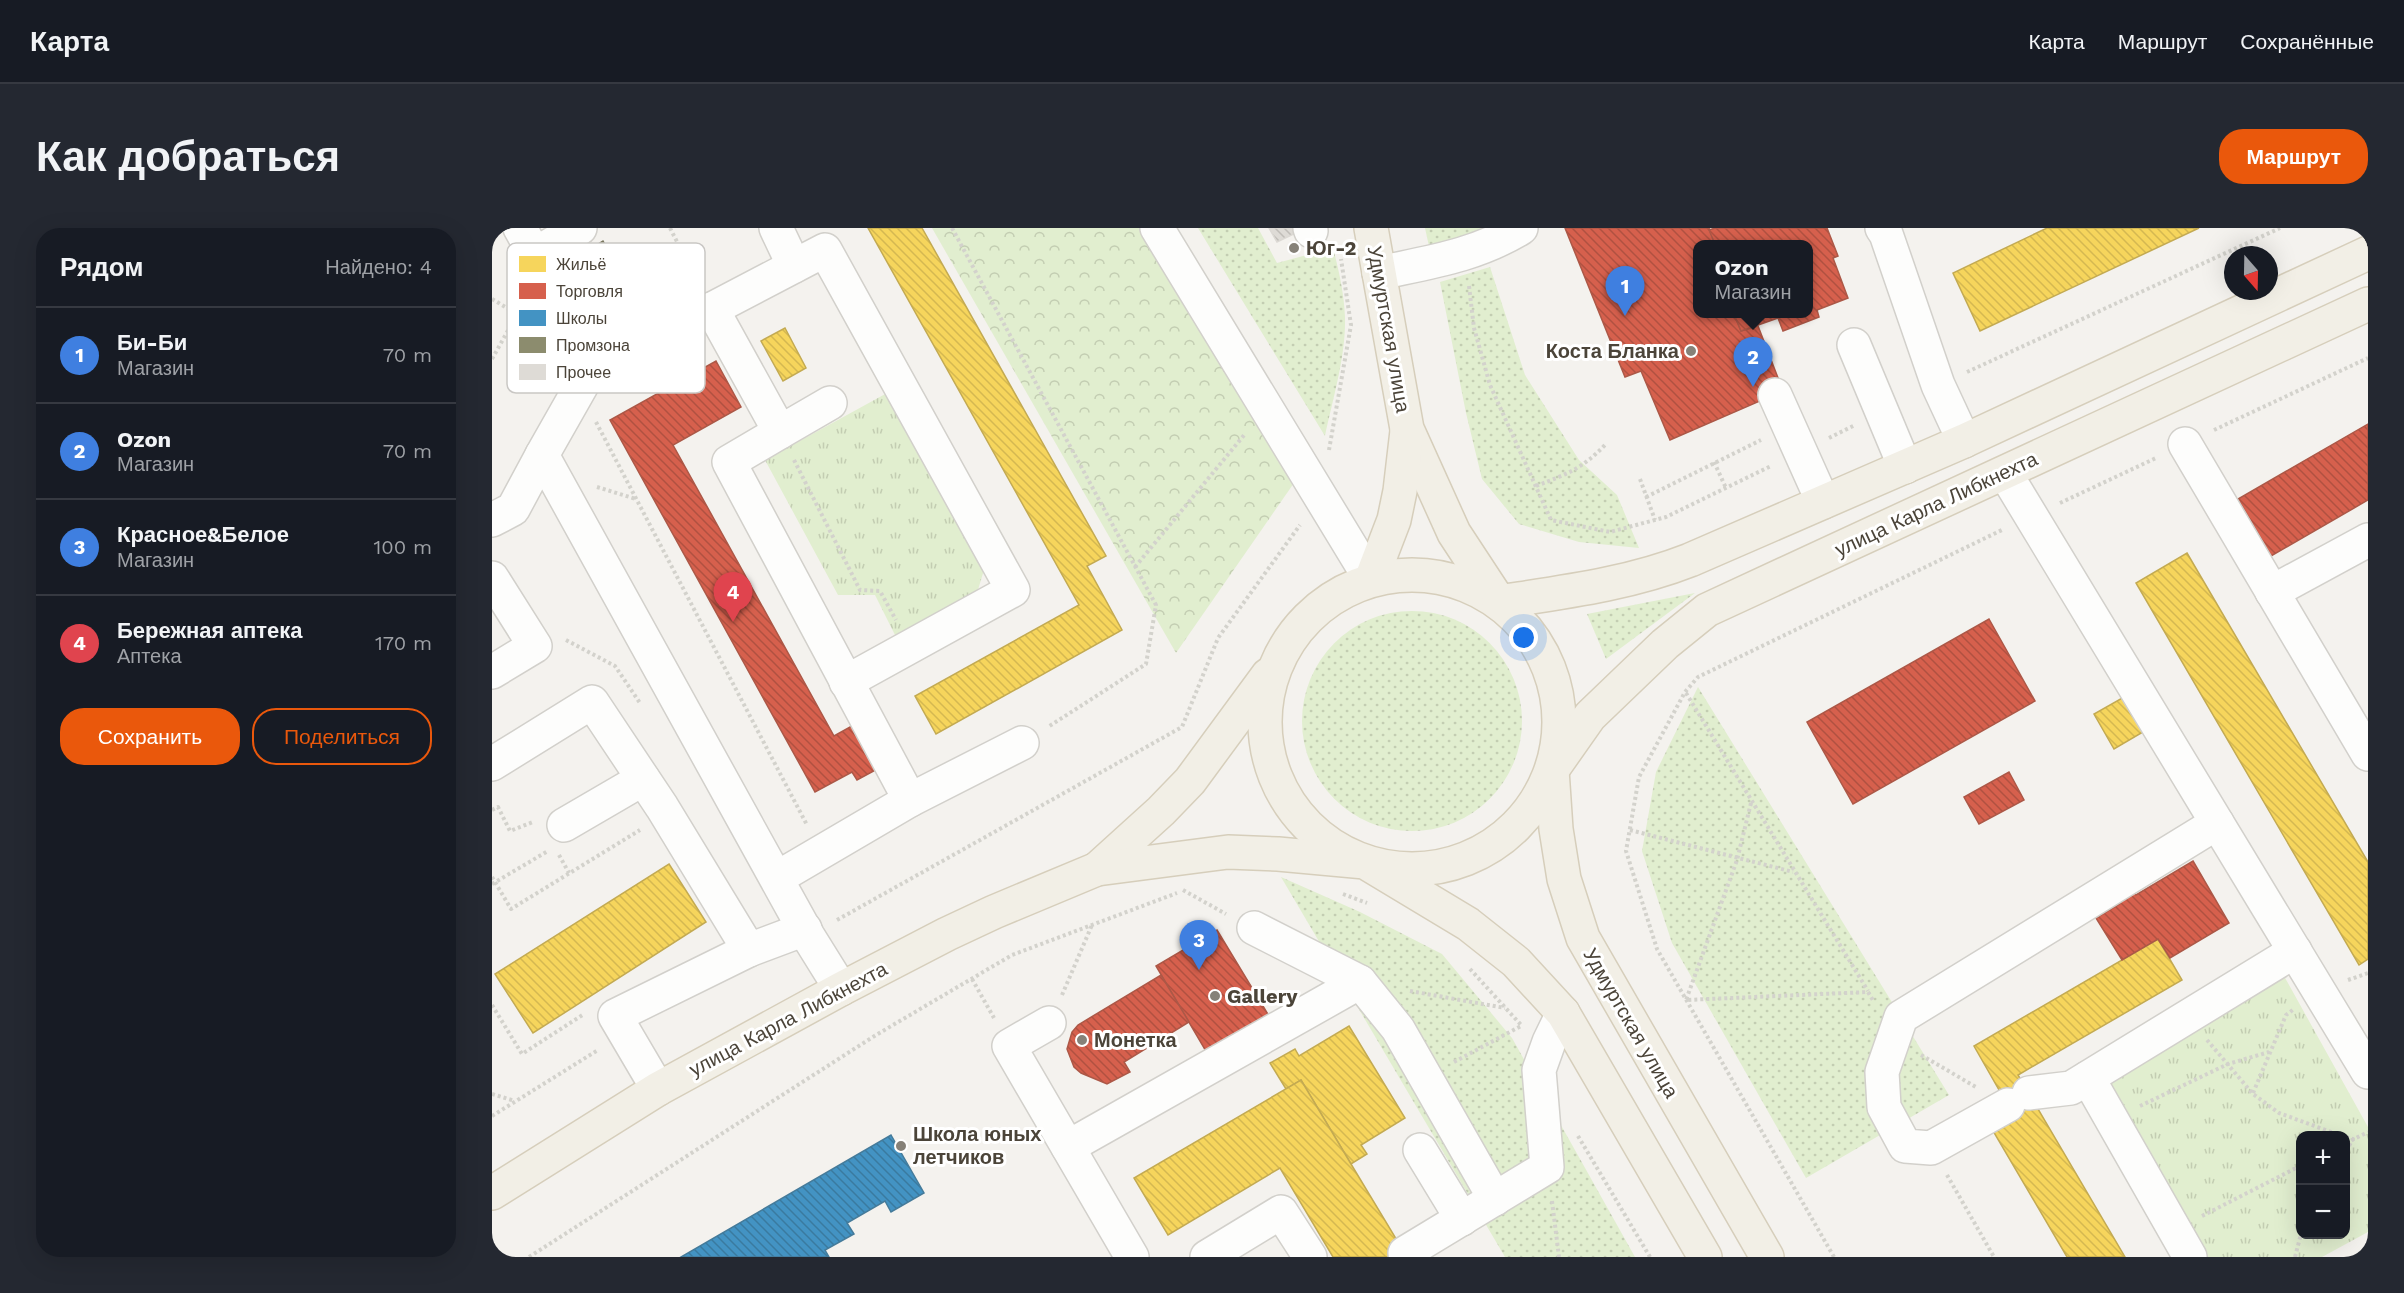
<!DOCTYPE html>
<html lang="ru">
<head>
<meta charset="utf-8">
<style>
	body { margin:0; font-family:"Work Sans",sans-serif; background:#242831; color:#f1f3f6 }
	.controls { position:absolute; right:18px; bottom:18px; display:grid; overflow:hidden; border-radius:12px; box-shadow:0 6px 24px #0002 }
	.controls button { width:54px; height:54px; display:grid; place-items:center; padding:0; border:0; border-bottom:2px solid #363941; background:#171b24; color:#f1f3f6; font:30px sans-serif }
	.compass { position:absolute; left:1732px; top:18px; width:54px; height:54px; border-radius:50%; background:#171b24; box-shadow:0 6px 24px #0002; rotate:160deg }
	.you { position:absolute; left:1032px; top:410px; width:21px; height:21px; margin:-15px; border:4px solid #fff; border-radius:50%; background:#1a73e8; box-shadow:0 0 0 9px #1a73e833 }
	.badge { display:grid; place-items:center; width:39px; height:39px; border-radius:50%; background:#ea580c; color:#fff; font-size:20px; font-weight:700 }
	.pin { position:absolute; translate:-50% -50px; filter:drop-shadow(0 2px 3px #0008) }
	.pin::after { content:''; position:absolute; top:32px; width:21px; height:18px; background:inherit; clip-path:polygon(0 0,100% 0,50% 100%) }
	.popup { position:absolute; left:1201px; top:12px; width:120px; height:78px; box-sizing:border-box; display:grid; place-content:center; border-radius:12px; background:#171b24; filter:drop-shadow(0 2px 4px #0005); font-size:20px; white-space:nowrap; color:#9ea1a6 }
	.popup b { font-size:22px; color:#f1f3f6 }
	.popup::after { content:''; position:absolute; left:50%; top:100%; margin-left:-12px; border:12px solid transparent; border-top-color:#171b24 }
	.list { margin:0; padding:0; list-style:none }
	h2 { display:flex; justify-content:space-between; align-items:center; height:78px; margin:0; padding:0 24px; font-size:26px }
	h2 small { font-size:20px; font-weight:400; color:#9ea1a6 }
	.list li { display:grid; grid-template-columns:39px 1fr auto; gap:18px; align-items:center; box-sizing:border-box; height:96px; padding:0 24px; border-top:2px solid #363941 }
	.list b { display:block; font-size:22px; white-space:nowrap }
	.list p { margin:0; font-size:20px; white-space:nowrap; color:#9ea1a6 }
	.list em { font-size:20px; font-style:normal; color:#9ea1a6 }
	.actions { display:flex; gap:12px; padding:18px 24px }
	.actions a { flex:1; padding:14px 0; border:2px solid #ea580c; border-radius:24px; text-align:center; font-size:21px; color:#ea580c }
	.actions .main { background:#ea580c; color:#fff }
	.map { position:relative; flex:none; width:1876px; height:1029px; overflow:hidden; border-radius:24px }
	header { display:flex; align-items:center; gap:36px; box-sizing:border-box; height:84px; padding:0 30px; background:#171b24; border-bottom:2px solid #363941 }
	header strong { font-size:28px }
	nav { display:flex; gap:33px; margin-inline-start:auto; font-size:21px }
	.intro { display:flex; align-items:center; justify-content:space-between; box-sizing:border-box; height:144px; padding:0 36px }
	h1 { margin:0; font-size:42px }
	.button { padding:15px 27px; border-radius:24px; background:#ea580c; color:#fff; font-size:21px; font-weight:700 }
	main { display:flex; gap:36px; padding:0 36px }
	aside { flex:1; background:#171b24; border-radius:24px; box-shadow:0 6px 24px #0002 }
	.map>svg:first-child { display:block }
	.grass { fill:url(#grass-dots) }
	.forest { fill:url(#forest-crowns) }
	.park { fill:url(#park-tufts); fill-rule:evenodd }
	.homes { fill:url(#homes-back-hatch); stroke:#c3aa52; stroke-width:1.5 }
	.shops { fill:url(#shops-back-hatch); stroke:#ac5847; stroke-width:1.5 }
	.schools { fill:url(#schools-back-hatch); stroke:#457b9a; stroke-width:1.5 }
	.industry { fill:url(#industry-back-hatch); stroke:#78765e; stroke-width:1.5 }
	.building { fill:url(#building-back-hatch); stroke:#dcd9d4; stroke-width:1.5 }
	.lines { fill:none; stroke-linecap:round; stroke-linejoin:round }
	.minor-casing { stroke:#d2d0cb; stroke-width:36 }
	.major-casing { stroke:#d6cebb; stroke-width:36 }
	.path { stroke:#d3d2cc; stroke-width:4; stroke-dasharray:3 3; stroke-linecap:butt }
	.minor { stroke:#fdfdfc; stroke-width:33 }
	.major { stroke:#f2efe6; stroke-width:33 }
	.poi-dot { fill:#868178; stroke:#fff; stroke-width:2 }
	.labels { text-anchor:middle; stroke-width:6; stroke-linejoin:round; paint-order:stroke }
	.poi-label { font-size:20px; font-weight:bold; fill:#4b4439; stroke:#fff; text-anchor:start }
	.street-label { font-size:20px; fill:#4b4439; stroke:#fff }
	.key { fill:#fff; stroke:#c9c7c4; stroke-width:1.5 }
	.key-label { font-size:16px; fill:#4b4439 }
</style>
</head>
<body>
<header>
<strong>Карта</strong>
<nav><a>Карта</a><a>Маршрут</a><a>Сохранённые</a></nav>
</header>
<div class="intro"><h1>Как добраться</h1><a class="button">Маршрут</a></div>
<main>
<aside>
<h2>Рядом<small>Найдено: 4</small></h2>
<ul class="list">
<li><span class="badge" style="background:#3f7fe0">1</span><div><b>Би-Би</b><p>Магазин</p></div><em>70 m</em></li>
<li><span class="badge" style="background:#3f7fe0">2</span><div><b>Ozon</b><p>Магазин</p></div><em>70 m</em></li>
<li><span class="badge" style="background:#3f7fe0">3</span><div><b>Красное&amp;Белое</b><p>Магазин</p></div><em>100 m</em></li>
<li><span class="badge" style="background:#e0444e">4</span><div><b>Бережная аптека</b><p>Аптека</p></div><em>170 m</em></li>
</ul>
<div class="actions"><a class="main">Сохранить</a><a>Поделиться</a></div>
</aside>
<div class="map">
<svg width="1876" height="1029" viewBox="0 0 1876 1029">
	<defs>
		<pattern id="grass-dots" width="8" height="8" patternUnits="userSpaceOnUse" patternTransform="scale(1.5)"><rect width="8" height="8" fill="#e1eecf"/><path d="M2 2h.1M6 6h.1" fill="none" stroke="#c3cdb2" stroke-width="1.8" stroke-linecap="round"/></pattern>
		<pattern id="forest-crowns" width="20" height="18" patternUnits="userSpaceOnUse" patternTransform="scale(1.5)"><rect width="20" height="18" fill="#e1eecf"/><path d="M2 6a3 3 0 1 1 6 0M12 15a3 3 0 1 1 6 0" fill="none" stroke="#c3cdb2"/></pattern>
		<pattern id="park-tufts" width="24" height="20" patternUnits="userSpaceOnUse" patternTransform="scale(1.5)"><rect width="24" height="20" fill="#e1eecf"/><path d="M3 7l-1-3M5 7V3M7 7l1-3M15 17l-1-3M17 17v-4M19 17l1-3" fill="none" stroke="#c3cdb2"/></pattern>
		<pattern id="homes-back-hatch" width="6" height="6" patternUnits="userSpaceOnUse" patternTransform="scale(1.5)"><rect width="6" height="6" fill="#f6d55c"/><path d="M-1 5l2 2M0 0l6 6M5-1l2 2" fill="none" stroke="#d4b851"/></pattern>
		<pattern id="shops-back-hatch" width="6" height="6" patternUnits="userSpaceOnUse" patternTransform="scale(1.5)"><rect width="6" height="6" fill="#d6604d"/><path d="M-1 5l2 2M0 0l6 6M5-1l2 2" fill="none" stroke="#b05141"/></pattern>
		<pattern id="schools-back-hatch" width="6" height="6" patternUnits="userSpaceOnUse" patternTransform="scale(1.5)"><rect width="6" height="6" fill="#4393c3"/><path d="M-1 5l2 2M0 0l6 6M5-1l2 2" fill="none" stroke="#3a7a9f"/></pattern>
		<pattern id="industry-back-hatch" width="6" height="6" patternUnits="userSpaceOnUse" patternTransform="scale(1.5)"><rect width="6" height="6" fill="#8c8c6e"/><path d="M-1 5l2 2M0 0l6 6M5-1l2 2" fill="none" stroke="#74745b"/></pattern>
		<pattern id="building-back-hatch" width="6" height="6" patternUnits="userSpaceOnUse" patternTransform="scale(1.5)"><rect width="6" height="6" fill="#dedbd6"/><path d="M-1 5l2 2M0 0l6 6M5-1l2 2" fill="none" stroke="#c0bdb8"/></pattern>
	</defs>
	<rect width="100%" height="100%" fill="#f4f2ee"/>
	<g class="grass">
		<path d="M706 0H766L785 35 841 20C847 43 852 65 853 89 854 128 841 170 833 208Z"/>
		<path d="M933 0H991L938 23Z"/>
		<path d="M998 39 1033 147 1087 232 1125 267 1147 320 1087 314 1027 296 990 251 974 185 948 54Z"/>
		<path d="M1203 365 1114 431 1095 386Z"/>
		<circle cx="920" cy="493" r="110"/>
		<path d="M1206 459 1457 867 1314 950 1180 715 1150 623 1164 544Z"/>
		<path d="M789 649 868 684 950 726 1020 810 1143 1029H1013Z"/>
	</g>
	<path class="forest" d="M440 0H655L811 242 684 425Z"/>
	<g class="park">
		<path d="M395 165 492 342 485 365 403 407 383 367H346L273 232Z"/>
		<path d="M1792 748 1876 899V1004L1830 1029H1716L1614 846ZM1808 908H1854V1006H1808Z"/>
	</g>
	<g class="homes">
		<path d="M376 0H430L614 328 595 338 630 402 444 506 423 468 587 377Z"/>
		<path d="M1555 0H1707L1488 103 1461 45Z"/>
		<path d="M293 100 314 140 291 153 269 113Z"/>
		<path d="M1695 325 1876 634V731L1867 737 1644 355Z"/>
		<path d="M1632 469 1651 504 1622 521 1602 486Z"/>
		<path d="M177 636 214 694 41 805 3 746Z"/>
		<path d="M1666 711 1690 752 1526 847 1633 1029H1575L1497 896 1519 883 1482 818Z"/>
		<path d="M857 798 913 890 869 917 875 926 859 936 809 852 794 861 778 835 803 821 807 828Z"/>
		<path d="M809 852 859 936 915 1029H841L788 940 676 1007 642 950Z"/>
	</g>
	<g class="shops">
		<path d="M1073 0H1217L1223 16H1206V86H1242L1249 103 1266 98 1291 163 1178 212 1149 143 1133 149Z"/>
		<path d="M1223 0H1335L1346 28 1341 30 1356 70 1325 82 1327 89 1291 103 1286 90 1249 103 1242 86H1316V16H1223L1217 2Z"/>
		<path d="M224 133 249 179 181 217 342 508 367 494 391 538 365 552 360 544 323 564 118 192Z"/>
		<path d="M1876 196V272L1779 328 1746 271Z"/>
		<path d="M1497 391 1543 473 1361 576 1315 494Z"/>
		<path d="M1517 544 1532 572 1487 596 1472 569Z"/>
		<path d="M1701 633 1737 695 1678 730 1666 711 1630 732 1604 690 1629 675 1625 669 1640 660 1644 667Z"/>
		<path d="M725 702 777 788 715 825 664 738Z"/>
		<path d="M669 747 697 794 632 834 638 844 615 856 589 845 582 839 575 821 580 804 586 797Z"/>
	</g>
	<path class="schools" d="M399 907 432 965 399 984 393 973 355 995 362 1006 333 1022 337 1029H189Z"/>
	<path class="industry" d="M111 13 127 41 98 59 82 31Z"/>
	<path class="building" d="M777 0H804L806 4 785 14Z"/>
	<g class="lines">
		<g class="minor-casing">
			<g id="minor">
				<path d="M28 0 107 140"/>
				<path d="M284 0 302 38"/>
				<path d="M665 0 879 352"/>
				<path d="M818 0 819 3"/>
				<path d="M1390 0 1394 6 1446 157 1472 213"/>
				<path d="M43 26 88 0"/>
				<path d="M887 45C938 34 983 28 1029 0"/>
				<path d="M220 81 288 204 237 234 418 572 285 650"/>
				<path d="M1362 117 1413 239"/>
				<path d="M1283 167 1331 274"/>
				<path d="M288 204 338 175"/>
				<path d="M1693 216 1876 526"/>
				<path d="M1513 245 1876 844"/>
				<path d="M0 292 21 281 50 227"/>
				<path d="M0 350 43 418 0 444"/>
				<path d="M1780 364 1876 312"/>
				<path d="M0 536 100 474 170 579 257 722 313 701"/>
				<path d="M418 572 530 515"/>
				<path d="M72 597 151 551"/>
				<path d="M762 700 868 754 906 801 1003 971"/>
				<path d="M349 761 316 708 50 227 96 146 333 22 521 362 354 454"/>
				<path d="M557 795 517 818 640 1029"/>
				<path d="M1596 850 1698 1029"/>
				<path d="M166 861 123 788 257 722"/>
				<path d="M1537 865 1579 860 1803 723"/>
				<path d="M1516 877 1439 920 1413 918 1392 879 1390 844 1409 789 1725 595"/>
				<path d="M576 919 868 754"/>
				<path d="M928 922 970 991"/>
				<path d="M913 1025 1055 939 1047 842 1057 814 1071 785"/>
				<path d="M715 1029 789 984 818 1029"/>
			</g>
		</g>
		<g class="major-casing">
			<g id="major">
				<path d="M879 0 915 201 962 305 1006 372"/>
				<circle cx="920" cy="494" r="147"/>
				<path d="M879 352 902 292 908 263 915 203"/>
				<path d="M1007 374C1072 364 1137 356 1198 332L1472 213 1876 25"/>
				<path d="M1060 542 1098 488 1173 416 1215 382 1876 76"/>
				<path d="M1060 542 1064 601 1072 651 1091 710 1275 1029"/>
				<path d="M605 641 669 583 698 553 776 447"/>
				<path d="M0 965 166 861 349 761 455 706 502 684 605 641 736 624 786 626 873 634 976 696 1024 734 1071 785 1213 1029"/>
			</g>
		</g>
		<g class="path">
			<path d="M178 0 205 53"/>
			<path d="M460 0 664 377 654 436 556 499"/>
			<path d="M977 58 982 100 998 157 1059 292 1118 304 1174 289 1279 238"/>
			<path d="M0 71 25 86"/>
			<path d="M0 131 32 74"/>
			<path d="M1475 144 1788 0"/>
			<path d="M104 194 315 597"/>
			<path d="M1722 202 1876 130"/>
			<path d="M1337 210 1363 197"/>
			<path d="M837 222 859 97 849 31"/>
			<path d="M302 232 368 362 388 363 404 392"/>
			<path d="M1222 234 1234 260"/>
			<path d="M1148 251 1163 292"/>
			<path d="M1044 258C1075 246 1090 241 1114 216"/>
			<path d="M105 259 144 271"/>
			<path d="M1154 269 1269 212"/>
			<path d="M1568 275 1664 230"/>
			<path d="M643 339 753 206"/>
			<path d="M74 412 123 438 148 475"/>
			<path d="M1194 465 1376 763"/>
			<path d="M1259 575 1245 632 1194 772 1376 764 1382 774"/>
			<path d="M0 582 6 579 18 603 41 594"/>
			<path d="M1138 602 1301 644"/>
			<path d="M67 627 77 645"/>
			<path d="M0 649 19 681 148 602"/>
			<path d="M0 656 56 623"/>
			<path d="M691 662 734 686"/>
			<path d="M851 666 875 675"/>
			<path d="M345 692 690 499 726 410 808 297"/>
			<path d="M978 741 1030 798"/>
			<path d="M480 751 502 790"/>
			<path d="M1856 752 1876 745"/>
			<path d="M918 763 1013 780"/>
			<path d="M570 767 600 697"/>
			<path d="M0 777 30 826 92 786"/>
			<path d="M1715 812 1761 866 1787 885 1850 908"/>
			<path d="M1429 827 1484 859"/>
			<path d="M962 834 1029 798"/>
			<path d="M1761 865 1794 787 1802 781"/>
			<path d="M0 866 23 873"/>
			<path d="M1648 878 1736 836 1777 824"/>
			<path d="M0 888 106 822"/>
			<path d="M1086 908 1158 1029"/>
			<path d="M1854 909 1861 911 1854 923"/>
			<path d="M1854 915 1876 904"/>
			<path d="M1455 947 1502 1029"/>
			<path d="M1060 973 1067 1029"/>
			<path d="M1710 988 1808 938"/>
			<path d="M37 1029 384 807 520 727 685 665"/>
			<path d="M1342 1029 1165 721 1134 623 1147 549 1193 464 1206 449 1512 301"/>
			<path d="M1803 1029 1809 1006"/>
			<path d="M1863 1029 1876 1020"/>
		</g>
		<use href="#minor" class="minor"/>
		<use href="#major" class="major"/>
	</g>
	<g class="poi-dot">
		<circle cx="802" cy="20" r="6"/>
		<circle cx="1199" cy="123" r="6"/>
		<circle cx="723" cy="768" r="6"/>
		<circle cx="590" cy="812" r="6"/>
		<circle cx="409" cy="918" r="6"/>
	</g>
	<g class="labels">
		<g class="poi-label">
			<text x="814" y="27">Юг-2</text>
			<text x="1187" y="130" text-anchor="end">Коста Бланка</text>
			<text x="735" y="775">Gallery</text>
			<text x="602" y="819">Монетка</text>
			<text x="421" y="913">Школа юных<tspan x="421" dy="23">летчиков</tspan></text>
		</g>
		<g class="street-label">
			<text transform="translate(897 101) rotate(80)" y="7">Удмуртская улица</text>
			<text transform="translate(1444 276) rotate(-25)" y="7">улица Карла Либкнехта</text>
			<text transform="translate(296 791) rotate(-28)" y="7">улица Карла Либкнехта</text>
			<text transform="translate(1139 795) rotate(60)" y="7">Удмуртская улица</text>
		</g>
	</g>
	<rect x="15" y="15" width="198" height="150" rx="9" class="key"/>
	<rect x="27" y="28" width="27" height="16" fill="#f6d55c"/>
	<rect x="27" y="55" width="27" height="16" fill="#d6604d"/>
	<rect x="27" y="82" width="27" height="16" fill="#4393c3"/>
	<rect x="27" y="109" width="27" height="16" fill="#8c8c6e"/>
	<rect x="27" y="136" width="27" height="16" fill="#dedbd6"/>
	<g class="key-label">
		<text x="64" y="42">Жильё</text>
		<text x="64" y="69">Торговля</text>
		<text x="64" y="96">Школы</text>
		<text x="64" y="123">Промзона</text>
		<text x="64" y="150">Прочее</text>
	</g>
</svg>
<div class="controls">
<button>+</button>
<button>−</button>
</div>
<svg class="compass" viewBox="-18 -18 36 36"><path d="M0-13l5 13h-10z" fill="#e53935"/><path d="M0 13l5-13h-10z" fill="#9ea1a6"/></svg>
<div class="you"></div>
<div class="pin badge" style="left:1133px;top:88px;background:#3f7fe0">1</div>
<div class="pin badge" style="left:1261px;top:159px;background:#3f7fe0">2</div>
<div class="popup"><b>Ozon</b>Магазин</div>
<div class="pin badge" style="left:707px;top:742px;background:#3f7fe0">3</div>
<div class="pin badge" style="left:241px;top:394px;background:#e0444e">4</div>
</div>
</main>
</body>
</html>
